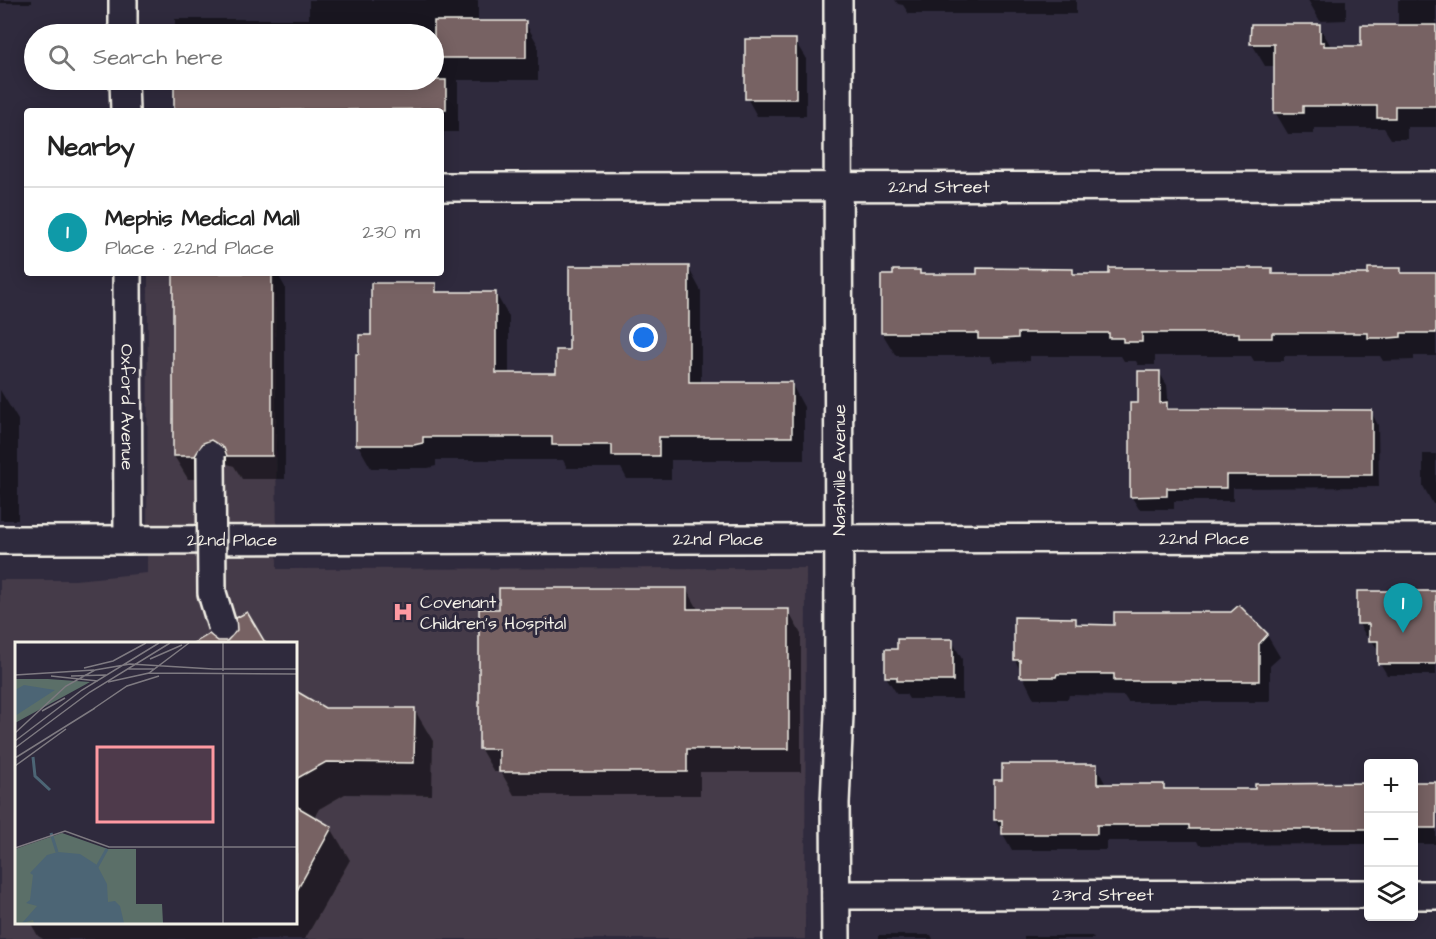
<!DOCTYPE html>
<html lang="en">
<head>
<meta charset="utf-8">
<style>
	body { margin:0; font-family:"Architects Daughter",sans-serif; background:#f6f6f6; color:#222 }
	.controls { position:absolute; right:18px; bottom:18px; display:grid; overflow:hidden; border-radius:6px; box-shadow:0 3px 15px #0003 }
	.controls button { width:54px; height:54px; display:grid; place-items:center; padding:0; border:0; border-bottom:2px solid #e0e0e0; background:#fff; color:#222; font:30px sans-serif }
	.you { position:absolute; left:644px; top:338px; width:21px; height:21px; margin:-15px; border:4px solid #fff; border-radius:50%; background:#1a73e8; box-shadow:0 0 0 9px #1a73e833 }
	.badge { display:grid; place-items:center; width:39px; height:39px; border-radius:50%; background:#1a73e8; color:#fff; font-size:20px; font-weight:700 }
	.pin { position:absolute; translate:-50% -50px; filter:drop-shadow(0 2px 3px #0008) }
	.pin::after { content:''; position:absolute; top:32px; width:21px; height:18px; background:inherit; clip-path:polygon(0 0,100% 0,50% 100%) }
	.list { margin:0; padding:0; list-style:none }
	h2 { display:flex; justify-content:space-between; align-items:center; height:78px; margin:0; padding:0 24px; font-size:26px }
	h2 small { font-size:20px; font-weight:400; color:#767676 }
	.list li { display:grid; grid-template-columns:39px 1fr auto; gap:18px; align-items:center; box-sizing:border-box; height:90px; padding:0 24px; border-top:2px solid #e0e0e0 }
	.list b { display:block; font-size:22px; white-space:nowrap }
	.list p { margin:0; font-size:20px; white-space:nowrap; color:#767676 }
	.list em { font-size:20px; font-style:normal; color:#767676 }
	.icon { flex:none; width:33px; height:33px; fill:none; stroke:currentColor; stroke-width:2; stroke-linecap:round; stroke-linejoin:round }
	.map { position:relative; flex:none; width:1436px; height:939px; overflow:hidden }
	.search { position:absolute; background:#fff; box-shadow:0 3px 15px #0003; left:24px; top:24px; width:420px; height:66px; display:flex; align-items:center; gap:15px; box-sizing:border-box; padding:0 21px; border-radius:33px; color:#767676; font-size:22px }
	.panel { position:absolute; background:#fff; box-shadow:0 3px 15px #0003; left:24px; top:108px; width:420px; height:168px; border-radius:6px }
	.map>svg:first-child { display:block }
	.built { fill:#453b49; fill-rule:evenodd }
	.shadow { fill:#0007 }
	.building { fill:#776264; stroke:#f4f1e8; stroke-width:1.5 }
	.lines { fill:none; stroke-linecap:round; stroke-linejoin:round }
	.minor-casing { stroke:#f4f1e8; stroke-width:32 }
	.minor { stroke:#2f2a3d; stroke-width:27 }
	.minor-bridge-casing { stroke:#f4f1e8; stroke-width:32; stroke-linecap:butt }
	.minor-bridge { stroke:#2f2a3d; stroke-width:27 }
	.labels { text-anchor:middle; stroke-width:6; stroke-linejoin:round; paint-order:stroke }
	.street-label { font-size:18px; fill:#f4f1e8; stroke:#2f2a3d }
	.poi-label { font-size:18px; fill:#f4f1e8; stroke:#2f2a3d; text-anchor:start }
	.inset-river { fill:none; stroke:#4c6575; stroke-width:3 }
	.inset-road { fill:none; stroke:#7e7a81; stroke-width:1.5 }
	.view { fill:#ff9aa2; fill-opacity:0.15; stroke:#ff9aa2; stroke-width:3 }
	.inset-edge { fill:none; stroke:#f4f1e8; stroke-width:3 }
</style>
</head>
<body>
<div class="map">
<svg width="1436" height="939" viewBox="0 0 1436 939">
	<rect width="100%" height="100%" fill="#2f2a3d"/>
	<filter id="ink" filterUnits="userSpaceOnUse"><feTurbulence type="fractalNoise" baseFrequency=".0167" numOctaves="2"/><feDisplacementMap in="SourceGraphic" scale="12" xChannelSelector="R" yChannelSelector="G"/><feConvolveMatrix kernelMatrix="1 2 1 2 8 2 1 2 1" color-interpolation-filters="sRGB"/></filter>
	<g filter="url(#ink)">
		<path class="built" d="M148 273H275L277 569 806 568 805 939H0V580H75L147 573ZM16 644H296V922H16Z"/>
		<g class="shadow">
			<rect x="0" y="0" width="32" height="3"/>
			<path d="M309 0H478V22H525L538 45V80H458V132H444V136H441V111H175V80H434V34H175V19H309Z"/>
			<path d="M895 0H1076V14H909L903 5 898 4Z"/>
			<path d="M1308 0H1346V20L1320 21Z"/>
			<path d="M1398 0H1436V127H1407V139H1391L1384 128H1314V134H1288L1275 112V66H1265L1252 44 1319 26 1332 48H1363L1398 26Z"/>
			<path d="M795 41 806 59V116H757L747 98Z"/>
			<path d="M688 267 701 291V383H791L804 407V460H671V479H627L621 468H567L563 460H436V466L428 468H371L358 445 360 355 373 337 435 284 440 294H496L509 317V375H558L571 351Z"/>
			<path d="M1271 270 1275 276 1370 275 1400 270 1403 275H1436V356H1414V360L1383 361 1380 356H1284V361H1254L1251 356H1155V365H1138L1136 361H1124L1121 356H1030V361L993 362 990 356H896L882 333 895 276 920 271 922 276H979L1073 271 1076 276Z"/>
			<path d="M174 273H277L285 287V479H242L234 466 224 463 208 479H188L174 456Z"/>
			<path d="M1159 372 1167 385 1169 410 1371 412 1378 425 1379 487 1233 488V501H1174V509H1139L1131 496 1140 404Z"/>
			<path d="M0 390 18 420V520H0Z"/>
			<path d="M1423 454H1436V504H1433L1423 486Z"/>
			<path d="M687 589 699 611H788L801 634V772H700V795H514L501 772H494L480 748 501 611Z"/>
			<path d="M1436 593V675H1387L1380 663V652L1371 640V636H1366L1359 624Z"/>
			<path d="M1239 607 1267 635 1280 657 1270 666V702H1128L1124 696 1069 695 1068 699H1034L1015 660 1075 619 1079 626H1116L1231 614Z"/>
			<path d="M952 641 962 659V699H909L906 694H897L886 677Z"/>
			<path d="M296 692 324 709H414L433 741 432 795 345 794 319 809 314 818 331 828 350 860 305 939H43L38 936 30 922H296Z"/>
			<path d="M1096 766 1106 785H1163L1167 791H1256V785H1368V844L1199 845 1197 841H1106V850H1012L995 820Z"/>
			<rect x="1414" y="784" width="22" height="60"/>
			<path d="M879 935H931L933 939H879Z"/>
			<path d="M1024 936H1092L1094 939H1024Z"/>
		</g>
		<g class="building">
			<rect x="434" y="21" width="92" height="37"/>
			<path d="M1251 24H1320V42H1324V46H1361V25H1436V106H1395V118H1377V106H1303V113H1274V44H1250Z"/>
			<rect x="745" y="39" width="51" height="60"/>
			<path d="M174 80H446V109L174 111Z"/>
			<path d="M569 266H689V382H792V437H659V456H612V445H552V437H423V443L414 445H356V354H359V335H371V283H436V292H496V373H556V350H569Z"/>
			<path d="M977 268 1073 269V274H1109V268H1272V274H1368V268H1401V273H1436V333H1401V337L1389 338H1368V333H1272V338H1239V333H1142V342H1123V338H1109V333H1018V338L1002 339H978V333H881V275H893V270H920V274H977Z"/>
			<path d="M173 273H272V456H227L224 448 211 440 203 443 195 456H173Z"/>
			<path d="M1138 371H1160V403L1167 402V409L1372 410V475H1226V488H1167V496L1130 497V403H1138Z"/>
			<path d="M499 588H687V609H789V749H687V772H499V749H479V609H499Z"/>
			<path d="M1357 591H1436V664H1378V641H1369V624H1357Z"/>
			<path d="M1239 605 1268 634 1259 644V681H1114V674H1057L1056 677H1020V660H1014V617L1076 618V624L1114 625V612H1231Z"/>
			<path d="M247 612 266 644H192L209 634 218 641H227L237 630 236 618Z"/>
			<path d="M897 639H953V681H897V677H885V649H897Z"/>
			<path d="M296 691 325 708H415L414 763 326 762 296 779Z"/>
			<path d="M1002 764H1097V784H1164V789H1255V784L1368 783V829H1189V825H1097V834H1002V820H994V780H1002Z"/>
			<rect x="1413" y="782" width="23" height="46"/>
			<path d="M296 806 332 827 296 892Z"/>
		</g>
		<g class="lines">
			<g class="minor-casing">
				<g id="minor">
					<path d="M123 34V0"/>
					<path d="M124 80 125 111"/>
					<path id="s1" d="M441 187 1436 186"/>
					<path id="s2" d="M127 273 128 540"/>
					<path id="s3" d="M0 540 1436 538"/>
					<path id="s4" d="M836 895 1368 894"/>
					<path d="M1414 895H1436"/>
					<path d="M836 939 835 803 839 714 838 0"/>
				</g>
			</g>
			<use href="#minor" class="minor"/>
			<g class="minor-bridge-casing">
				<path id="minor-bridge" d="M211 456 212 593 222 626"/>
			</g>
			<use href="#minor-bridge" class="minor-bridge"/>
		</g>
	</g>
	<defs>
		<g id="hospital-bare" transform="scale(1.62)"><path d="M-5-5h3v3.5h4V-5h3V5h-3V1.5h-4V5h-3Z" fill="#ff9aa2" stroke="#2f2a3d" stroke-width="2.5" paint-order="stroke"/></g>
	</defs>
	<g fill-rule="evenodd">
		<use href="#hospital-bare" x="403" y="612"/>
	</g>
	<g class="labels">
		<g class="street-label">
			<text dy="6" stroke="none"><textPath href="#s1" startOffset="498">22nd Street</textPath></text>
			<text dy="6" stroke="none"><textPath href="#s2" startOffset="134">Oxford Avenue</textPath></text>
			<text transform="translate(839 470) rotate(-90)" y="6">Nashville Avenue</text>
			<text dy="6" stroke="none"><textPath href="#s3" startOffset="1204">22nd Place</textPath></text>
			<text dy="6" stroke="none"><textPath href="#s3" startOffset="232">22nd Place</textPath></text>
			<text dy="6" stroke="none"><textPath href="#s3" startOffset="718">22nd Place</textPath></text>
			<text dy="6" stroke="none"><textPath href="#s4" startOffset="267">23rd Street</textPath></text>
		</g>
		<g class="poi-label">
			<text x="420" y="608">Covenant<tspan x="420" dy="21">Children’s Hospital</tspan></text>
		</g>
	</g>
	<g transform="translate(15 642)">
		<rect width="282" height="282" fill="#2f2a3d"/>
		<path d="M0 37H33L75 40 0 81ZM47 191 93 207H121V262H147L148 281H0V207Z" fill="#5b6f68"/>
		<path d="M9 43 40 48 0 74V48ZM43 210 65 212 82 223 92 242 93 260 100 259 105 264 109 281H19L18 278 7 281 22 264 11 261 15 258 18 233 15 231 32 213Z" fill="#4c6575"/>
		<path class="inset-river" d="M18 115 20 134 35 148M36 191 42 210M82 225 92 207"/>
		<path class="inset-road" d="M135 17 167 3M69 26 98 19 131 1M112 27H139M196 27H282M208 29V1M134 31 282 32M0 33 79 28M36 34 83 39M56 34 91 33M93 40 134 31 174 1M78 67 112 44 144 34M27 69 50 56M0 91 51 44 80 28 115 22 198 27M0 99 67 48 144 1M0 106 75 50 155 1M0 116 80 66M0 124 51 87M0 206 50 189 94 205H282M208 281V32"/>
		<path class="view" d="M82 105H198V180H82Z"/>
		<rect width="282" height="282" class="inset-edge"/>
	</g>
</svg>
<div class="controls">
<button>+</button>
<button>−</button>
<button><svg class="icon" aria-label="layers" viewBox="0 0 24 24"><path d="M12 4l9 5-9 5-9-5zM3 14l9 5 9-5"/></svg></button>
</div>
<div class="you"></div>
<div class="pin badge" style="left:1403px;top:633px;background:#0f9aa8">1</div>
<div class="search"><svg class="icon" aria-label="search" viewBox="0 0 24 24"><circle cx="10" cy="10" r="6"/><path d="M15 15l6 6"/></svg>Search here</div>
<section class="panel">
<h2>Nearby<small></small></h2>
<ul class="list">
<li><span class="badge" style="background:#0f9aa8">1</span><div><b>Mephis Medical Mall</b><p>Place · 22nd Place</p></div><em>230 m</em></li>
</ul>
</section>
</div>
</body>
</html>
